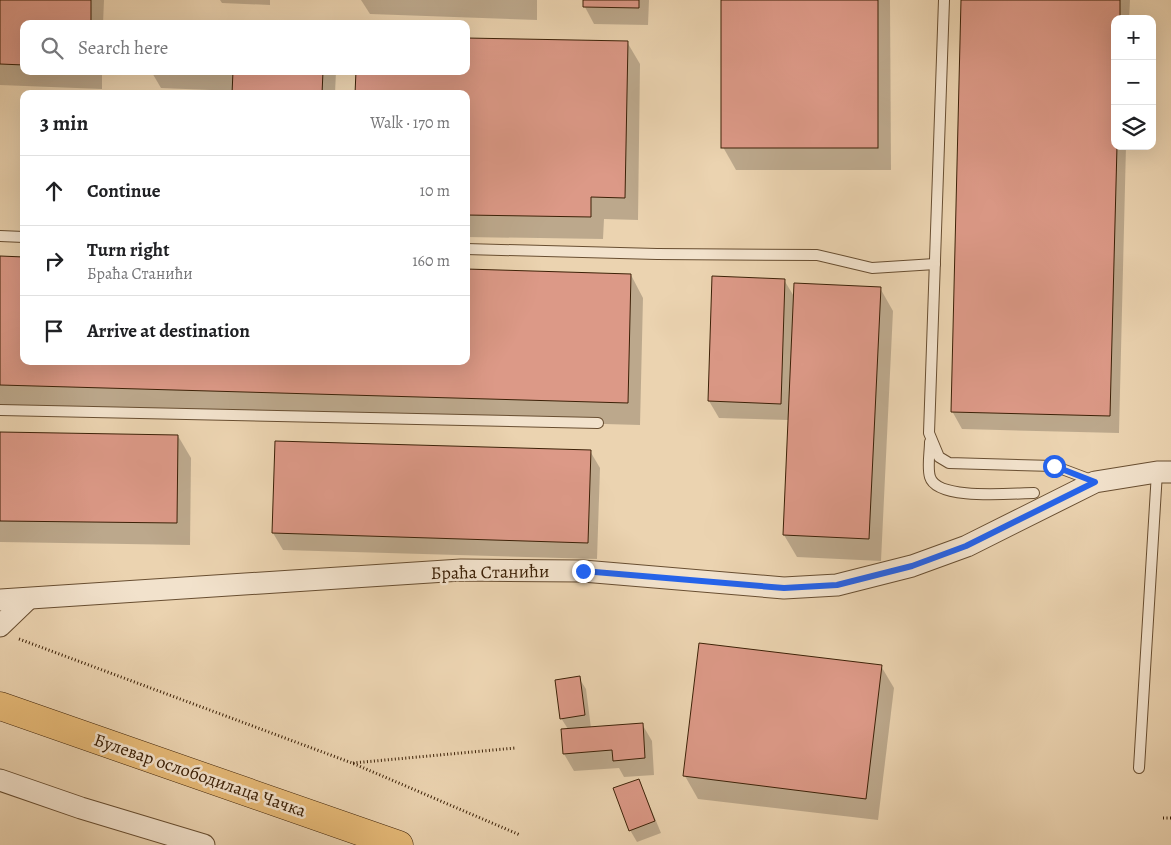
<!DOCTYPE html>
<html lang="en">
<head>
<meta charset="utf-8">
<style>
	body { margin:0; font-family:Alegreya,serif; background:#f2f2f2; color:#202124 }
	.controls { position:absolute; right:15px; top:15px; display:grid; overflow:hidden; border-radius:10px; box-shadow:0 5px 20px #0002 }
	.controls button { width:45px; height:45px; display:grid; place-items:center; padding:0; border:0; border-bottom:1px solid #e0e0e0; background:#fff; color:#202124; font:25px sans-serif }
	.stop { position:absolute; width:15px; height:15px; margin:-11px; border:4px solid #2563eb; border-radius:50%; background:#fff }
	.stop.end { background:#2563eb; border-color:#fff; box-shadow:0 1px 5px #0008 }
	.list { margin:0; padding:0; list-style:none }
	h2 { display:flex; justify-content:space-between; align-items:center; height:65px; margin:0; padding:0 20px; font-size:21px }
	h2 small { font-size:16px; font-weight:400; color:#757577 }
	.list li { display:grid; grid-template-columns:32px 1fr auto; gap:15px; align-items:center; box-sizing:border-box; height:70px; padding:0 20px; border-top:1px solid #e0e0e0 }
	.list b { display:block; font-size:19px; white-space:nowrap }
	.list p { margin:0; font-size:16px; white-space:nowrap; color:#757577 }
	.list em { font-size:16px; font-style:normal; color:#757577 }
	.icon { flex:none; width:28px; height:28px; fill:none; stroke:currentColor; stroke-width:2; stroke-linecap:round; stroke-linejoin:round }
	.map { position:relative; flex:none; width:1171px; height:845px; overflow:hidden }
	.search { position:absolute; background:#fff; box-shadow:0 5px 20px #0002; left:20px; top:20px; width:450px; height:55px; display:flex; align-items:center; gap:12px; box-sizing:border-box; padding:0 18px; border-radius:10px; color:#757577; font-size:19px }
	.panel { position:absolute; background:#fff; box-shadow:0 5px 20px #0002; left:20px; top:90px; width:450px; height:275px; border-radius:10px }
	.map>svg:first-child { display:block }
	.shadow { fill:#0003 }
	.building { fill:#dc9987; stroke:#3c2107 }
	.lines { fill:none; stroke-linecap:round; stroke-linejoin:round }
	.lane-casing { stroke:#684e31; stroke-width:12 }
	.street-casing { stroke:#684e31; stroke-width:23 }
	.primary-casing { stroke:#3c2107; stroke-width:29 }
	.path { stroke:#3c2107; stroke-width:3; stroke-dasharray:1 2.5; stroke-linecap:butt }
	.lane { stroke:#f2e2cc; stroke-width:10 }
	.street { stroke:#f2e2cc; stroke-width:21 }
	.primary { stroke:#e6ba78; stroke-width:28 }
	.route { stroke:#2563eb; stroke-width:6 }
	.labels { text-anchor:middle; stroke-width:5; stroke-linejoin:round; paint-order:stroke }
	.street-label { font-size:18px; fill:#3c2107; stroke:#f2e2cc }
</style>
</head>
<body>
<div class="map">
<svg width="1171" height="845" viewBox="0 0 1171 845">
	<rect width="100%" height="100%" fill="#ebd3b0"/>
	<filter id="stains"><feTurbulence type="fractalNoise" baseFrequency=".004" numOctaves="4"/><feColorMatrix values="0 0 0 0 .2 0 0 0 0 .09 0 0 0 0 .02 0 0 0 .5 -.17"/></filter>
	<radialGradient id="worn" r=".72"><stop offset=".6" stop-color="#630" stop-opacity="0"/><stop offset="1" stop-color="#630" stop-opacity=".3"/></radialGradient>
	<g class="shadow">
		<path d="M0 0H104L103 24H24V71H102V89L0 85Z"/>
		<path d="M220 0H270V5L222 3Z"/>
		<path d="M361 0H537V20L370 14Z"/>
		<path d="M585 0H649L648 25 594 24 585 7Z"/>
		<path d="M723 0H890L891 170H736L723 147Z"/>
		<path d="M962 0H1130L1129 19H1115V146H1126L1119 433 962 429 952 411Z"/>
		<path d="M627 42 640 64 638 220 604 219 603 239 466 237V71Z"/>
		<path d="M151 71H336L335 94H234V91L161 88Z"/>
		<path d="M0 257 24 361H466L631 275 643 298 640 425 0 407Z"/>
		<path d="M784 280 795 298 880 288 893 311 881 561 797 557 784 535 789 420 719 418 709 401Z"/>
		<path d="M0 434 178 436 191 458 190 545 0 542Z"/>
		<path d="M276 442 590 451 600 468 597 559 283 550 273 533Z"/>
		<path d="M700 644 881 666 894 688 878 820 698 799 685 776Z"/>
		<path d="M579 678 586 689 591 728 642 724 652 741 654 775 624 777 619 768 574 771 564 754 568 729 561 718Z"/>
		<path d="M639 780 661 833 637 842 630 830Z"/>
	</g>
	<g class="building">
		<path d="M0 0H91V24H24V65L0 64Z"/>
		<path d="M583 0H639V8L583 7Z"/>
		<rect x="721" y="0" width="157" height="148"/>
		<path d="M961 0H1120V19H1115V146H1117L1110 416 951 412Z"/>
		<path d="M148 21 220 24H148Z"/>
		<path d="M466 38 628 41 625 198 591 197V217L466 215V94H355L356 71H466Z"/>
		<path d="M233 71H323L322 94H232Z"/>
		<path d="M0 256 24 257V361H466V269L631 274 628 403 0 385Z"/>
		<path d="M712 276 785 279 781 404 708 401Z"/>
		<path d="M794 283 881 287 869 539 783 535Z"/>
		<path d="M0 432 178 435 177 523 0 521Z"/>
		<path d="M275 441 591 450 588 543 272 533Z"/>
		<path d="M699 643 882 665 866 799 683 776Z"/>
		<path d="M580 676 585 715 560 719 555 680Z"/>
		<path d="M643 723 645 758 613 761 612 750 563 754 561 729Z"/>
		<path d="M639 779 655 821 629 831 613 788Z"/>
	</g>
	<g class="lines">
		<g class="lane-casing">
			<g id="lane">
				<path d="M944 0 929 433 939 457 949 463 1054 466 1094 481"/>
				<path d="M0 236 24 237"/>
				<path d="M466 249 657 254 817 255 872 268 935 264"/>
				<path d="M0 410 598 423"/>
				<path d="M930 442C930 452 927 467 930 477 937 501 1013 493 1034 493"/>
				<path d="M1139 768 1157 472"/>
			</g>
		</g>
		<g class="street-casing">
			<g id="street">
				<path d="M0 600 461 570 583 571 784 588 837 585 912 566 967 546 1095 482 1157 472H1171"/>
				<path d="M0 626 27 600"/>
				<path d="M0 780 81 808 204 845"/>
			</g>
		</g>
		<g class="primary-casing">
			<path id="primary" d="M0 706 399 845"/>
		</g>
		<g class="path">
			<path d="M19 639 352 763 520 835"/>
			<path d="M353 763 515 748"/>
			<path d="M1163 818H1171"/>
		</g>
		<use href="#lane" class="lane"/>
		<use href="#street" class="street"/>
		<use href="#primary" class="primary"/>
	</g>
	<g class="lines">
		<path class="route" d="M583 571 784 588 837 585 912 566 966 546 1095 482 1054 466"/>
	</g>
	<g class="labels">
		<g class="street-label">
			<text transform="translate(490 572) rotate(-1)" y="6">Браћа Станићи</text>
			<text transform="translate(200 775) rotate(19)" y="6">Булевар ослободилаца Чачка</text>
		</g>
	</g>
	<rect width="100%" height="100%" filter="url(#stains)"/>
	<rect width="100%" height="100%" fill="url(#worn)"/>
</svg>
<div class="controls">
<button>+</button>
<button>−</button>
<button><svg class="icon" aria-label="layers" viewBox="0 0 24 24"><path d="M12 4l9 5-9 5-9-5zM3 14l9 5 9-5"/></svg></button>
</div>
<div class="stop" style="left:1054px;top:466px"></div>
<div class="stop end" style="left:583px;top:571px"></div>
<div class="search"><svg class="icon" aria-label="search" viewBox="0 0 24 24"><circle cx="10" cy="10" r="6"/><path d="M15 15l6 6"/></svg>Search here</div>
<section class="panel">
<h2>3 min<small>Walk · 170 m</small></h2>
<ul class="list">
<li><svg class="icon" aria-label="ahead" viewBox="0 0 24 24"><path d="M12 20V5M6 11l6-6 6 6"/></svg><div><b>Continue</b></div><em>10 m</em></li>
<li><svg class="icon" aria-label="right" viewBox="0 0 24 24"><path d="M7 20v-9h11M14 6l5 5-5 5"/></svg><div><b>Turn right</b><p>Браћа Станићи</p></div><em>160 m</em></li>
<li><svg class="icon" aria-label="arrive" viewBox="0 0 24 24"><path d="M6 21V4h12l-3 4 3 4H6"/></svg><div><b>Arrive at destination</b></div></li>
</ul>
</section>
</div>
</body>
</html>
